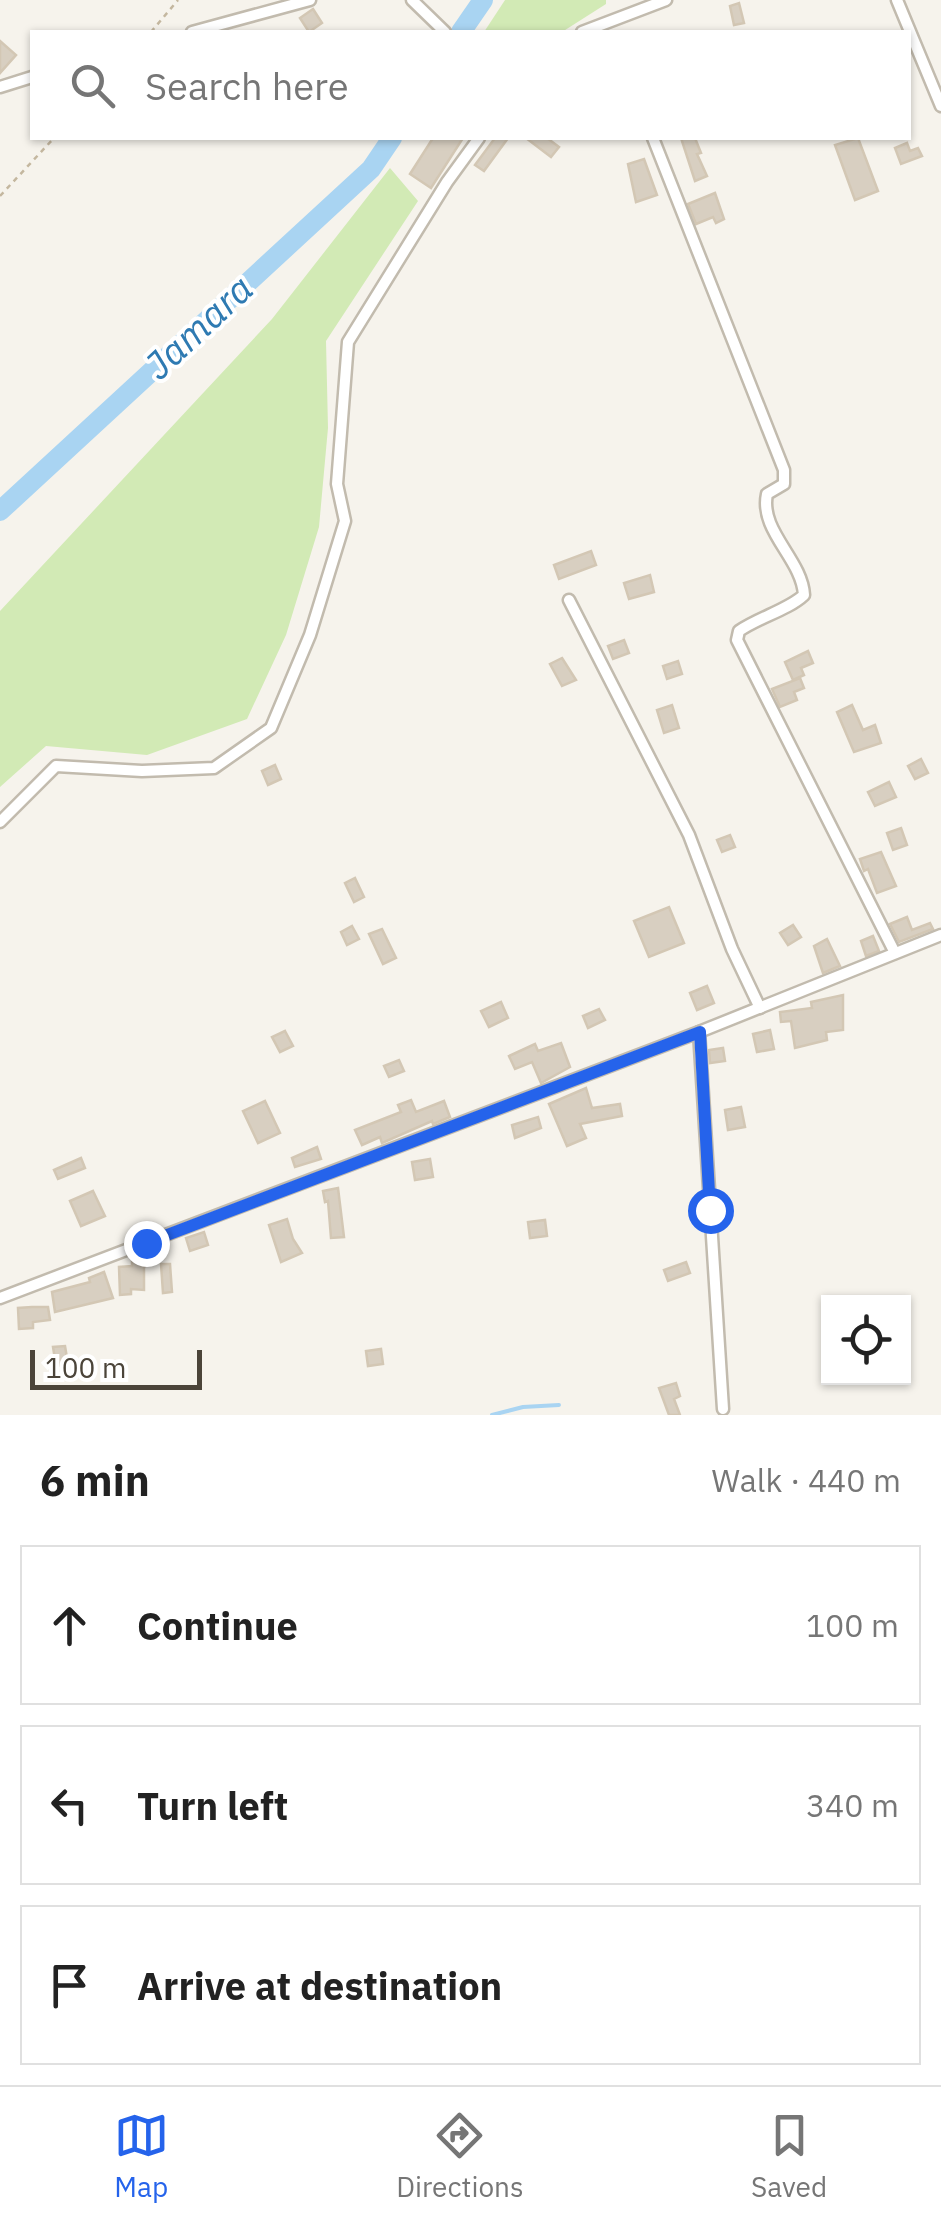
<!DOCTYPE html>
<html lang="en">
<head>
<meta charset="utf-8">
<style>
	body { margin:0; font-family:"IBM Plex Sans",sans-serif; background:#f6f6f6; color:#222 }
	.controls { position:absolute; right:30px; bottom:30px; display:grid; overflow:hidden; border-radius:0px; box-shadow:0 2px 8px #0004 }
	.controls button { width:90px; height:90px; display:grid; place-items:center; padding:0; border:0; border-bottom:2px solid #e0e0e0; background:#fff; color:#222; font:50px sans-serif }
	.scale { position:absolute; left:30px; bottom:25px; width:172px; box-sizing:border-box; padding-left:10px; border:5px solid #4b4439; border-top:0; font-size:28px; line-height:35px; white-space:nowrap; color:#4b4439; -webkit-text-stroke:8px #fff; paint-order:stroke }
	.stop { position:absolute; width:30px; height:30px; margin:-22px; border:8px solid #2563eb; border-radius:50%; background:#fff }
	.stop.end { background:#2563eb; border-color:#fff; box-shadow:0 2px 10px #0008 }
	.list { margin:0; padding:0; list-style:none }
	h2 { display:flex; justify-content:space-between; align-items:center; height:130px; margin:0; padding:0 40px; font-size:42px }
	h2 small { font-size:32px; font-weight:400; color:#767676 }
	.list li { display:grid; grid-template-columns:65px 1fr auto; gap:30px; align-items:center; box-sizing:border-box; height:160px; margin:0 20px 20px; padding:0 20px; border:2px solid #e0e0e0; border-radius:0px }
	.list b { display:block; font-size:38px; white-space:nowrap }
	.list em { font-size:32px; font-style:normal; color:#767676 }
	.icon { flex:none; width:55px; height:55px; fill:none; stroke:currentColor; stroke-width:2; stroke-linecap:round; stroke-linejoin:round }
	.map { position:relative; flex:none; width:941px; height:1415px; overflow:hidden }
	.search { position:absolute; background:#fff; box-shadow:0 2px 8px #0004; left:30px; right:30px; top:30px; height:110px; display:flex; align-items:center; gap:25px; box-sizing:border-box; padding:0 35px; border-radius:0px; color:#767676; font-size:38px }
	.sheet { height:670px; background:#fff }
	nav { display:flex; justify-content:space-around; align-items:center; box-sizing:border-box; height:140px; border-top:2px solid #e0e0e0; background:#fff; font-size:28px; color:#767676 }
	nav a { display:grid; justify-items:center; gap:5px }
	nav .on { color:#2563eb }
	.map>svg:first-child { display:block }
	.green { fill:#d2eab5 }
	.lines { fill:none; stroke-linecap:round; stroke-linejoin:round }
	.stream { stroke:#a9d4f2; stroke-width:4 }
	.river { stroke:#a9d4f2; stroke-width:20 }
	.building { fill:#d8cfc1; stroke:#d3c7b4; stroke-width:2.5 }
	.street-casing { stroke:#c2bbae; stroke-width:15 }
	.path { stroke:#c4b79f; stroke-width:2.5; stroke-dasharray:5 5; stroke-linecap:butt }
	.street { stroke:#fff; stroke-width:10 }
	.route { stroke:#2563eb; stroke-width:12 }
	.labels { text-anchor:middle; stroke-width:8; stroke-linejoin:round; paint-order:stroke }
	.water-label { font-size:38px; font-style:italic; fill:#2e7ab2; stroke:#fff }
</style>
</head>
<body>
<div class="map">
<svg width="941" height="1415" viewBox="0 0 941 1415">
	<rect width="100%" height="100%" fill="#f6f3ec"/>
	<g class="green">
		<path d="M505 0H606V4L562 32H484Z"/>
		<path d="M390 168 418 201 326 341 328 428 319 527 286 635 247 719 147 755 46 746 0 787V611L272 319Z"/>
	</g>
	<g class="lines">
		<path class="stream" d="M492 1415 523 1407 559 1405"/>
		<g class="river">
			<path d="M461 32 483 0"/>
			<path d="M0 511 371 169 392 138"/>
		</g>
	</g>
	<g class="building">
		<path d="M739 3 744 23 734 25 730 6Z"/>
		<path d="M313 9 322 23 309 32 300 18Z"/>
		<path d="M0 41 16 55 0 73Z"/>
		<path d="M433 138H463L431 188 410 174Z"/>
		<path d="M495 138H508L484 171 475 165Z"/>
		<path d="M526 138H547L559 147 551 157Z"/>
		<path d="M681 138H695L701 153 697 154 707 176 695 181Z"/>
		<path d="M858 138 878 191 855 200 835 145Z"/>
		<path d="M907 143 910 151 918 148 922 156 901 164 895 148Z"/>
		<path d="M644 159 657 195 636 202 628 164Z"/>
		<path d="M715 193 724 219 716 223 713 217 696 224 688 204Z"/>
		<path d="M591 551 596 565 559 579 554 565Z"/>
		<path d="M650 575 654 592 629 599 624 583Z"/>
		<path d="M624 640 629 653 613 659 608 646Z"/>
		<path d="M808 651 813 663 801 668 804 675 793 680 785 662Z"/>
		<path d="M562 658 576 680 562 686 550 664Z"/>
		<path d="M678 661 682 674 667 679 663 666Z"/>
		<path d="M800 678 804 688 794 692 797 700 780 707 772 689Z"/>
		<path d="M672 705 679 728 664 733 657 710Z"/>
		<path d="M852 705 863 730 875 725 881 743 854 752 837 712Z"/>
		<path d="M921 759 928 773 915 779 908 766Z"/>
		<path d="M275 765 281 779 268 785 262 771Z"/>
		<path d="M889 782 896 797 875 806 868 792Z"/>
		<path d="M901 828 907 845 893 850 887 833Z"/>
		<path d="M730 835 735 847 722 852 717 840Z"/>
		<path d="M881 852 896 886 877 893 868 869 864 871 860 859Z"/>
		<path d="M355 878 364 897 354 902 345 883Z"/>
		<path d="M669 907 684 943 649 957 634 921Z"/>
		<path d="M907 917 912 930 930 923 933 929 899 942 890 924Z"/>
		<path d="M793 925 801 937 788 945 780 933Z"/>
		<path d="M352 926 359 939 347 945 341 932Z"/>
		<path d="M382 929 396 958 383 964 369 934Z"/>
		<path d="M873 936 879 951 866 956 861 941Z"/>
		<path d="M827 939 840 966 823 973 814 946Z"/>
		<path d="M707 986 714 1003 697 1010 690 993Z"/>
		<path d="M843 995V1030L826 1032 827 1040 795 1048 791 1021 781 1022 780 1012 812 1008 811 1002Z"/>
		<path d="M501 1002 508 1018 489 1027 481 1011Z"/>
		<path d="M599 1009 605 1020 588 1028 583 1016Z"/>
		<path d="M770 1030 774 1049 757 1052 753 1034Z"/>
		<path d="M285 1031 293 1046 280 1052 272 1037Z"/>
		<path d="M561 1043 570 1067 541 1083 532 1062 515 1069 509 1056 535 1044 538 1051Z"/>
		<path d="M723 1048 725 1061 710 1063 709 1050Z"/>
		<path d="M399 1060 404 1071 389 1077 384 1066Z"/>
		<path d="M586 1088 592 1108 620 1104 622 1116 580 1124 586 1138 567 1146 549 1104Z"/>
		<path d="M411 1100 416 1112 444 1101 450 1117 433 1124 432 1121 382 1143 380 1137 362 1145 355 1130 401 1112 398 1105Z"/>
		<path d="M265 1101 280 1133 258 1143 243 1111Z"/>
		<path d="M741 1107 745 1127 728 1130 725 1110Z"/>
		<path d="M538 1117 541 1128 515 1138 512 1125Z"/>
		<path d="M317 1147 321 1159 295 1167 292 1158Z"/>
		<path d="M81 1158 85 1168 58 1179 54 1170Z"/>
		<path d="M430 1159 433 1177 415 1180 412 1162Z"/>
		<path d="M338 1188 344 1237 331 1238 328 1201 325 1202 323 1191Z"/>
		<path d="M93 1191 105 1216 81 1226 70 1201Z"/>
		<path d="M287 1219 293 1239 302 1253 281 1262 269 1225Z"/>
		<path d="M545 1220 547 1236 530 1238 528 1222Z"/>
		<path d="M204 1232 208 1245 190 1251 186 1238Z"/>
		<path d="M161 1258 144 1267V1290L131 1289V1294L120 1295 119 1267 132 1266V1260Z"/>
		<path d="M686 1262 690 1273 668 1281 664 1270Z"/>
		<path d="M161 1264H170L172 1292 163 1293Z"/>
		<path d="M104 1272 113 1298 55 1312 52 1292 90 1282 89 1278Z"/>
		<path d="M32 1307H48L50 1320 33 1322V1328L19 1329 18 1308Z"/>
		<path d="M65 1346 68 1364 56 1366 53 1347Z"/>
		<path d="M381 1349 383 1364 368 1366 366 1351Z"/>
		<path d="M676 1383 680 1396 674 1399 680 1415H669L659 1388Z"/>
	</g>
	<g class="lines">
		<g class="street-casing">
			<g id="street">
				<path d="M412 0 445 32"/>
				<path d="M897 0 941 106"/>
				<path d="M192 32 310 0"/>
				<path d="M582 32 666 0"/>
				<path d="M0 87 32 77"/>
				<path d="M653 138 784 470V484L767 494C759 531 802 559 804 595 788 610 759 617 739 631L737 640 895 953"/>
				<path d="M569 600 689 835 732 949 760 1008"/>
				<path d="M0 822 56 766 142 771 214 768 271 728 310 635 345 521 337 484 348 342 447 182 479 138"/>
				<path d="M699 1032 723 1409"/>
				<path d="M0 1298 699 1032 941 935"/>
			</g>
		</g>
		<g class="path">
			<path d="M151 32 178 0"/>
			<path d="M0 196 54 138"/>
		</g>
		<use href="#street" class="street"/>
	</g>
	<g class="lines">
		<path class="route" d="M146 1243 700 1032 710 1210"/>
	</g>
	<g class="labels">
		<g class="water-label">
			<text transform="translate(199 327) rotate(-43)" y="13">Jamara</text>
		</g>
	</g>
</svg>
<div class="controls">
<button><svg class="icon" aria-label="locate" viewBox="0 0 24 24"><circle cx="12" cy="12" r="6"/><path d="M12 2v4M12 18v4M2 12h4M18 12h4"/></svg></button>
</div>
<div class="scale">100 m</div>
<div class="stop" style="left:710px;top:1210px"></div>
<div class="stop end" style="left:146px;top:1243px"></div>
<div class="search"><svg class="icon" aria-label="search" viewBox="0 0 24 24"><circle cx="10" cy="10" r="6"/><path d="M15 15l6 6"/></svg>Search here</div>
</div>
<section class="sheet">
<h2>6 min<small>Walk · 440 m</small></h2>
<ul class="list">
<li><svg class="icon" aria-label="ahead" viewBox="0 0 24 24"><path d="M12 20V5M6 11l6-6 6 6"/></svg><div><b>Continue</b></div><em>100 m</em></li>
<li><svg class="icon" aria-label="left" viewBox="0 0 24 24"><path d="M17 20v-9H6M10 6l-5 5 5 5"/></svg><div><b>Turn left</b></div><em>340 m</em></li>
<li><svg class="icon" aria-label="arrive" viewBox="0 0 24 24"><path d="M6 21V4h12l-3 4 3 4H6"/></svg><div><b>Arrive at destination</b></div></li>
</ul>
</section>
<nav>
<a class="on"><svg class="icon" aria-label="map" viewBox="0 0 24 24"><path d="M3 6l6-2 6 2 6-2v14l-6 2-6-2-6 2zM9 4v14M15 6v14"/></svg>Map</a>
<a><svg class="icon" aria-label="directions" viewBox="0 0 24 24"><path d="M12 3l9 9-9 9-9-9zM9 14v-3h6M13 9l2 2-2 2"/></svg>Directions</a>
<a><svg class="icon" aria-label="saved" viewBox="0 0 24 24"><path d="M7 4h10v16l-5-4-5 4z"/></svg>Saved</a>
</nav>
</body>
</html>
